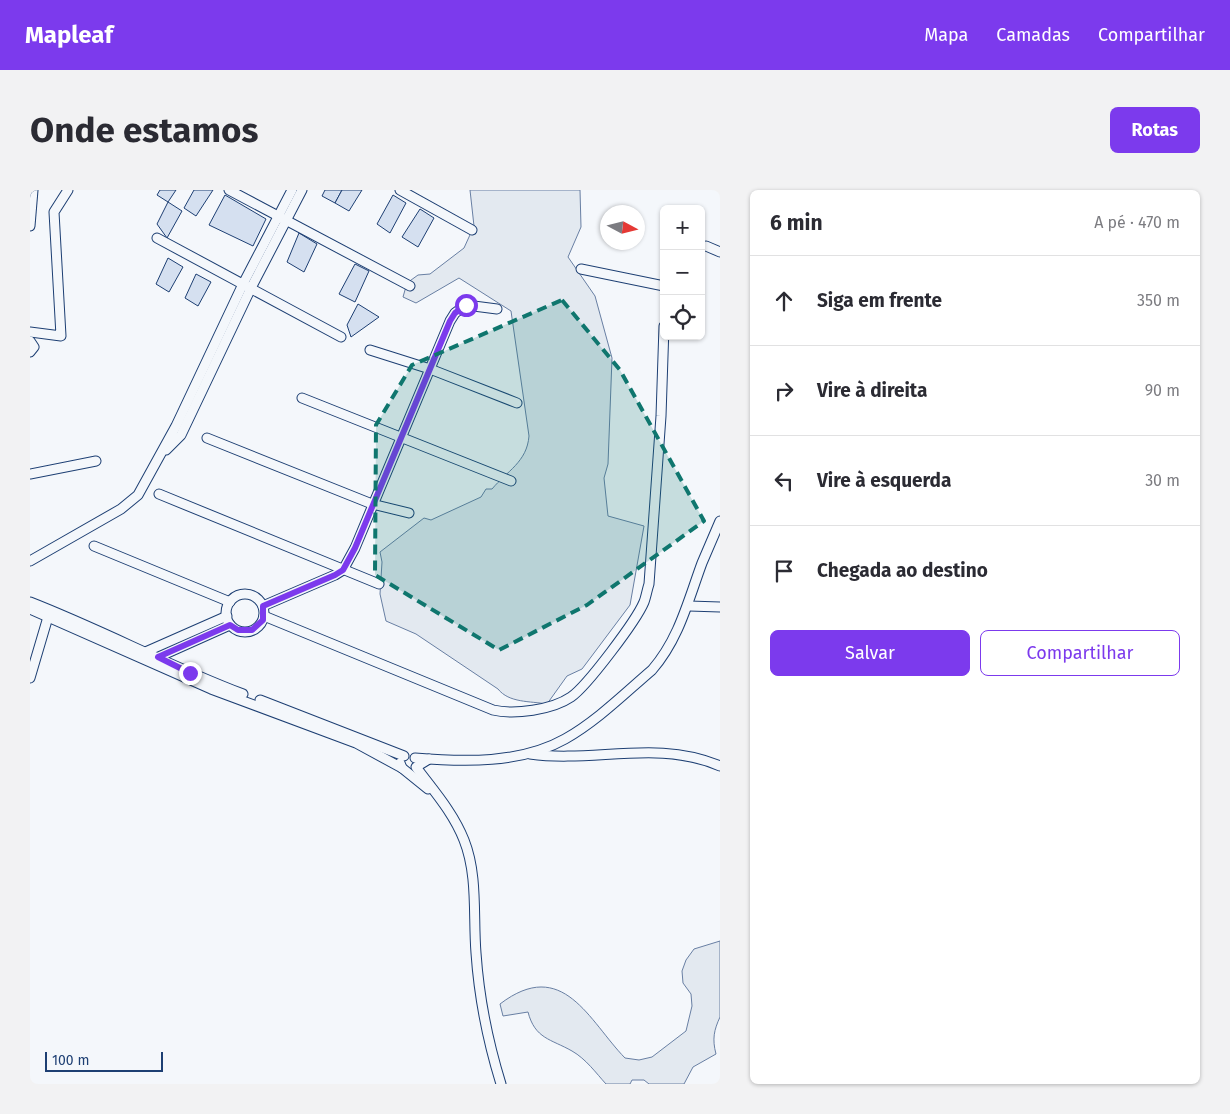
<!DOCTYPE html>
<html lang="pt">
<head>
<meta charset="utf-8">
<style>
	body { margin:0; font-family:"Fira Sans",sans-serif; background:#f2f2f3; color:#2b2b33 }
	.controls { position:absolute; right:15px; top:15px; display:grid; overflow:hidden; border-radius:8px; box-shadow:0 1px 4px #0004 }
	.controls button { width:45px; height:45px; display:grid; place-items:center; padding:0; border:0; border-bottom:1px solid #e1e1e2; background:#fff; color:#2b2b33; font:25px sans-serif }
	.compass { position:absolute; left:570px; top:15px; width:45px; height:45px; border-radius:50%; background:#fff; box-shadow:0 1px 4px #0004; rotate:97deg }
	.scale { position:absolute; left:15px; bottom:12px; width:118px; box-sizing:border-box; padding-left:5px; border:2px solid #1d3f73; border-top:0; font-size:14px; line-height:18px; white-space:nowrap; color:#1d3f73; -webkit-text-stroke:4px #f4f7fb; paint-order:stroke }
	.stop { position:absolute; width:15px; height:15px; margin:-11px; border:4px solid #7c3aed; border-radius:50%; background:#fff }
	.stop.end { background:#7c3aed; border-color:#fff; box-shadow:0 1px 5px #0008 }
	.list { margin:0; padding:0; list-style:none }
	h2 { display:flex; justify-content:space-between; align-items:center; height:65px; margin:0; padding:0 20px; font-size:21px }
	h2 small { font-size:16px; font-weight:400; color:#7c7c81 }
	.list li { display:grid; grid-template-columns:32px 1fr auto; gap:15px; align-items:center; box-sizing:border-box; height:90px; padding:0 20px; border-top:1px solid #e1e1e2 }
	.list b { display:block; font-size:19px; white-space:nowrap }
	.list em { font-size:16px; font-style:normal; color:#7c7c81 }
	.actions { display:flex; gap:10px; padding:15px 20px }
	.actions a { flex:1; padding:11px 0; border:1px solid #7c3aed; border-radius:8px; text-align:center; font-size:18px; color:#7c3aed }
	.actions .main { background:#7c3aed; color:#fff }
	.icon { flex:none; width:28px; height:28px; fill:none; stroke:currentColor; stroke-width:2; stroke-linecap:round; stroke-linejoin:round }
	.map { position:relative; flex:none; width:690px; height:894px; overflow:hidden; border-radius:8px }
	header { display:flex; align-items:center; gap:30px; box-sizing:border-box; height:70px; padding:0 25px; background:#7c3aed; color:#fff }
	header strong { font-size:24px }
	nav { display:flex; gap:28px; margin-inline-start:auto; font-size:18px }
	.intro { display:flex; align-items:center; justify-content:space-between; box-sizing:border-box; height:120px; padding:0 30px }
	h1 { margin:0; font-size:35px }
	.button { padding:12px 22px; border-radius:8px; background:#7c3aed; color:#fff; font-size:18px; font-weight:700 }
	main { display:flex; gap:30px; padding:0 30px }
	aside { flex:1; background:#fff; border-radius:8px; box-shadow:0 1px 4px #0004 }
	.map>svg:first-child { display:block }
	.green { fill:#e3e9f0; stroke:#687fa3 }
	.building { fill:#d5e0f0; stroke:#1d3f73 }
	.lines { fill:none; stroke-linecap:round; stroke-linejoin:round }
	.minor-casing { stroke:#1d3f73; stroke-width:11 }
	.minor { stroke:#f4f7fb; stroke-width:9 }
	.route { stroke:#7c3aed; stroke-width:6 }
	.marked { fill:#0f766e; fill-opacity:0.2; stroke:#0f766e; stroke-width:4; stroke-dasharray:10 6; stroke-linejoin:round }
</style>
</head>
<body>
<header>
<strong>Mapleaf</strong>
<nav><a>Mapa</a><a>Camadas</a><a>Compartilhar</a></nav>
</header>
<div class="intro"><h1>Onde estamos</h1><a class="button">Rotas</a></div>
<main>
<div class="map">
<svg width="690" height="894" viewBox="0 0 690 894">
	<rect width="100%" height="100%" fill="#f4f7fb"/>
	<g class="green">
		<path d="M440 0H550L551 37 538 67 565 106 582 168 578 274 574 288 578 326 614 336 600 415 552 479 537 486 517 514C500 511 479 513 468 499L386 444 356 431 350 404 352 372 350 362 394 328 401 330 451 307 456 299H462C477 281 497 272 499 246L481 121 429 88 386 113 373 107 377 93 388 85 400 84 434 58 444 36Z"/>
		<path d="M690 751V827C684 840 682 849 686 864L663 877 654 894H619L614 890H602L600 894H576C566 883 556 869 542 861 521 849 505 849 498 822L473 826 470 814C533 766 559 831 595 868L609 870 622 867 656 841 662 816 661 804 653 793 652 781 656 770 664 759Z"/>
	</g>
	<g class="building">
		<path d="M130 0H146L138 12 127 5Z"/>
		<path d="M164 0H183L166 26 154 18Z"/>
		<path d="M295 0H312L305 13 292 6Z"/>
		<path d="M312 0H332L319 21 305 13Z"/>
		<path d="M195 5 236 29 223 56 179 35Z"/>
		<path d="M363 5 376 13 360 43 347 34Z"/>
		<path d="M138 12 152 21 137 48 127 34Z"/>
		<path d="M390 19 404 28 388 57 372 47Z"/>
		<path d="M269 43 287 54 274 82 257 72Z"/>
		<path d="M138 68 153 77 139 102 126 94Z"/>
		<path d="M325 74 339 81 325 112 309 104Z"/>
		<path d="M166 84 181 92 168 116 155 108Z"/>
		<path d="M328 114 349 127 321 147 317 135Z"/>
	</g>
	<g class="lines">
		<g class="minor-casing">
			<g id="minor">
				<path d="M199 0 380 96"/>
				<path d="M370 0 442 40"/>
				<path d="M0 36 3 0"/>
				<path d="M127 48 311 147"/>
				<path d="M676 56 690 62"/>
				<path d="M551 79 634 96"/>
				<path d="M0 142 31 146 24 22 38 0"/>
				<path d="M0 151 4 157 0 162"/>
				<path d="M340 160 400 179 487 213"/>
				<path d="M272 208 481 291"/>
				<path d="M177 248 342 314 379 323"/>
				<path d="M136 260 151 245 221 98 272 0"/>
				<path d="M0 284 66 271"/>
				<path d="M129 304 349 394"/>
				<path d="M64 356 200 412"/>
				<path d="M0 371 91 319 108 305 146 236 213 94 262 0"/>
				<circle cx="215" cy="423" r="19"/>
				<path d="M0 412C72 440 141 477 213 504"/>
				<path d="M233 416 305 385 313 380 325 358 420 131 425 123 436 115 467 119"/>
				<path d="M659 416 690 417"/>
				<path d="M0 419 181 499 326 553 372 578"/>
				<path d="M234 426 463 520C484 525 522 520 541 507 557 496 606 431 614 412 616 407 617 400 619 394L631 226 634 136"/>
				<path d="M113 463 197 426"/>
				<path d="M124 469 200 435"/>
				<path d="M0 488 18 427"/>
				<path d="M230 510 374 566"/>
				<path d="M500 564C564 573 628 549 690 576"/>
				<path d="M385 568C433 572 491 574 535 549 567 531 595 503 622 480 649 449 658 411 672 373 678 359 684 345 690 331"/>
				<path d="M399 569 386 577C403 600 423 622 434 650 448 685 443 726 446 763 449 807 458 852 471 894"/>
				<path d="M370 573 372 578 398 599"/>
			</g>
		</g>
		<use href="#minor" class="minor"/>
	</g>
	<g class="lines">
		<path class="route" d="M160 483 128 467 200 435 208 440H222L233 430V416L305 385 313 380 325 358 420 131 425 123 436 115"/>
	</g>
	<path class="marked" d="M532 110 590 180 674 331 557 415 469 460 345 385 346 235 382 175Z"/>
</svg>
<div class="controls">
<button>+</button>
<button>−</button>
<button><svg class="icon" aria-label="locate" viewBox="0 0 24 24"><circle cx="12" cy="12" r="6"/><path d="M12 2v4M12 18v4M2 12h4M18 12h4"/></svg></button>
</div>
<svg class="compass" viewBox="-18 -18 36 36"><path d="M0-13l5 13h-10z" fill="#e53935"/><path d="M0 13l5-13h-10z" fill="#7c7c81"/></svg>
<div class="scale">100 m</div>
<div class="stop" style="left:436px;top:115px"></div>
<div class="stop end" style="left:160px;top:483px"></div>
</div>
<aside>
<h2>6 min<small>A pé · 470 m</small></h2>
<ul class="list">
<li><svg class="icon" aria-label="ahead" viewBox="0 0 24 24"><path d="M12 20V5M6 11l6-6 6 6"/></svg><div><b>Siga em frente</b></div><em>350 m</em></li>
<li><svg class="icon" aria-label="right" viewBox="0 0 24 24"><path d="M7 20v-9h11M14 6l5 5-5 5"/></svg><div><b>Vire à direita</b></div><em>90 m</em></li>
<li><svg class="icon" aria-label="left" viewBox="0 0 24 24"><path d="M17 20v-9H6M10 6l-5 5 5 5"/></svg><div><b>Vire à esquerda</b></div><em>30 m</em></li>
<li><svg class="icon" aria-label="arrive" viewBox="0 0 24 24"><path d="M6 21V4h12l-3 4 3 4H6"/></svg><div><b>Chegada ao destino</b></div></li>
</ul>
<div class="actions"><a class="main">Salvar</a><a>Compartilhar</a></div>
</aside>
</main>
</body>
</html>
